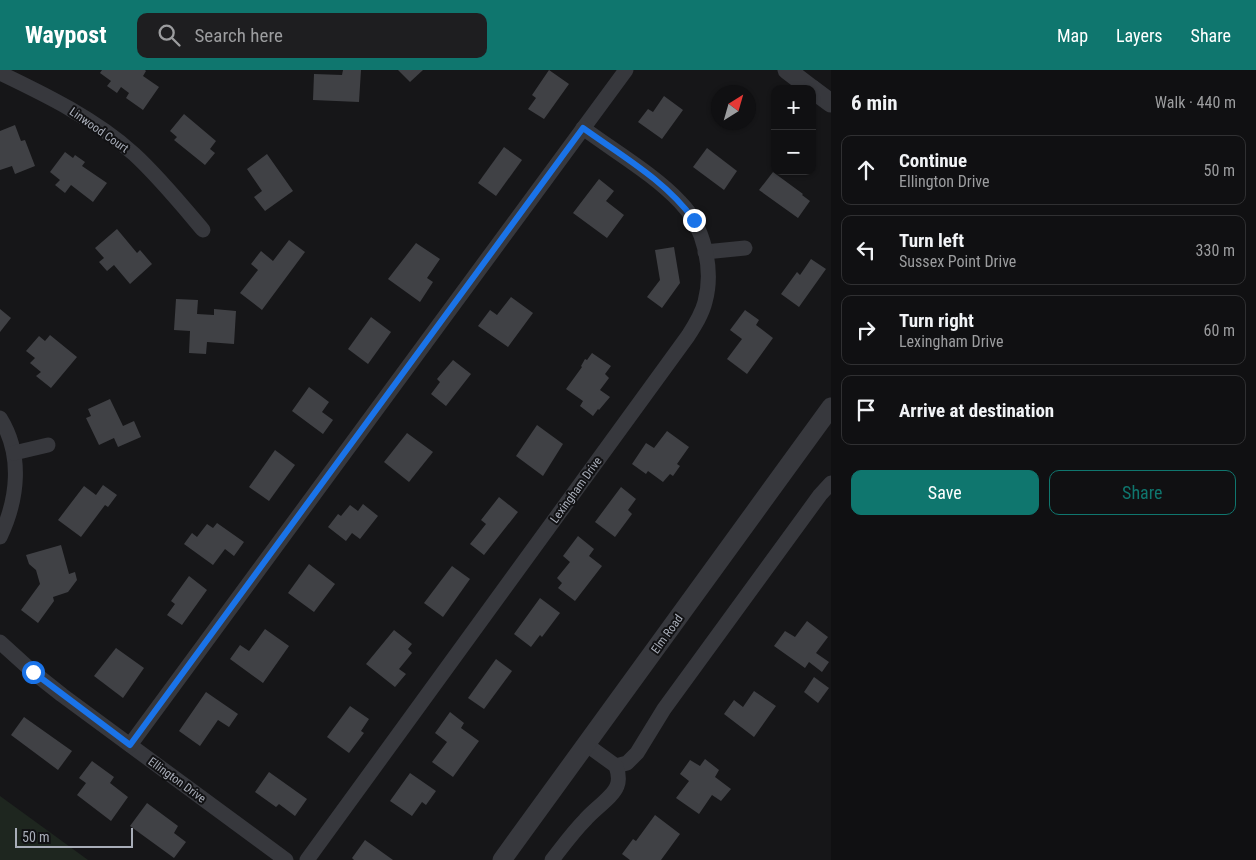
<!DOCTYPE html>
<html lang="en">
<head>
<meta charset="utf-8">
<style>
	body { margin:0; font-family:"Roboto Condensed",sans-serif; background:#1e1e20; color:#f1f3f6 }
	.controls { position:absolute; right:15px; top:15px; display:grid; overflow:hidden; border-radius:10px; box-shadow:0 1px 4px #0004 }
	.controls button { width:45px; height:45px; display:grid; place-items:center; padding:0; border:0; border-bottom:1px solid #303032; background:#101012; color:#f1f3f6; font:25px sans-serif }
	.compass { position:absolute; left:711px; top:15px; width:45px; height:45px; border-radius:50%; background:#101012; box-shadow:0 1px 4px #0004; rotate:37deg }
	.scale { position:absolute; left:15px; bottom:12px; width:118px; box-sizing:border-box; padding-left:5px; border:2px solid #a8adb8; border-top:0; font-size:14px; line-height:18px; white-space:nowrap; color:#a8adb8; -webkit-text-stroke:4px #111113; paint-order:stroke }
	.stop { position:absolute; width:15px; height:15px; margin:-11px; border:4px solid #1a73e8; border-radius:50%; background:#fff }
	.stop.end { background:#1a73e8; border-color:#fff; box-shadow:0 1px 5px #0008 }
	.list { margin:0; padding:0; list-style:none }
	h2 { display:flex; justify-content:space-between; align-items:center; height:65px; margin:0; padding:0 20px; font-size:21px }
	h2 small { font-size:16px; font-weight:400; color:#9c9d9f }
	.list li { display:grid; grid-template-columns:32px 1fr auto; gap:15px; align-items:center; box-sizing:border-box; height:70px; margin:0 10px 10px; padding:0 10px; border:1px solid #303032; border-radius:10px }
	.list b { display:block; font-size:19px; white-space:nowrap }
	.list p { margin:0; font-size:16px; white-space:nowrap; color:#9c9d9f }
	.list em { font-size:16px; font-style:normal; color:#9c9d9f }
	.actions { display:flex; gap:10px; padding:15px 20px }
	.actions a { flex:1; padding:11px 0; border:1px solid #0f766e; border-radius:10px; text-align:center; font-size:18px; color:#0f766e }
	.actions .main { background:#0f766e; color:#fff }
	.icon { flex:none; width:28px; height:28px; fill:none; stroke:currentColor; stroke-width:2; stroke-linecap:round; stroke-linejoin:round }
	.map { position:relative; flex:none; width:831px; height:790px; overflow:hidden }
	header { display:flex; align-items:center; gap:30px; box-sizing:border-box; height:70px; padding:0 25px; background:#0f766e; color:#fff }
	header strong { font-size:24px }
	nav { display:flex; gap:28px; margin-inline-start:auto; font-size:18px }
	.search { width:350px; height:45px; background:#1e1e20; display:flex; align-items:center; gap:12px; box-sizing:border-box; padding:0 18px; border-radius:10px; color:#9c9d9f; font-size:19px }
	main { display:flex }
	aside { flex:1; background:#101012 }
	.map>svg:first-child { display:block }
	.green { fill:#1e261f }
	.building { fill:#404145 }
	.lines { fill:none; stroke-linecap:round; stroke-linejoin:round }
	.minor { stroke:#37383d; stroke-width:15 }
	.tertiary { stroke:#37383d; stroke-width:19 }
	.route { stroke:#1a73e8; stroke-width:6 }
	.labels { text-anchor:middle; stroke-width:4; stroke-linejoin:round; paint-order:stroke }
	.street-label { font-size:12px; fill:#a8adb8; stroke:#111113 }
</style>
</head>
<body>
<header>
<strong>Waypost</strong>
<div class="search"><svg class="icon" aria-label="search" viewBox="0 0 24 24"><circle cx="10" cy="10" r="6"/><path d="M15 15l6 6"/></svg>Search here</div>
<nav><a>Map</a><a>Layers</a><a>Share</a></nav>
</header>
<main>
<div class="map">
<svg width="831" height="790" viewBox="0 0 831 790">
	<rect width="100%" height="100%" fill="#161618"/>
	<path class="green" d="M0 726 88 790H0Z"/>
	<g class="building">
		<path d="M102 0H145L146 1 143 6 159 17 143 40 126 28 129 23 121 17 117 23 107 16 111 11 100 3Z"/>
		<path d="M343 0H361L359 32 313 30 314 4 342 5Z"/>
		<path d="M398 0H423L410 12Z"/>
		<path d="M549 0 569 14 544 49 528 39 536 28 532 25Z"/>
		<path d="M664 26 683 40 662 69 638 52 648 39 653 42Z"/>
		<path d="M184 44 216 71 210 79 215 83 205 95 174 70 177 67 170 61Z"/>
		<path d="M15 55 21 71 25 70 35 96 15 104 12 96 0 100V61Z"/>
		<path d="M504 77 522 90 496 126 478 113Z"/>
		<path d="M707 78 737 101 724 120 693 97Z"/>
		<path d="M65 82 73 88 75 85 85 92 82 96 107 113 93 132 71 115 65 123 55 115 60 110 50 102Z"/>
		<path d="M267 84 293 121 265 141 254 127 262 121 247 99Z"/>
		<path d="M773 102 803 124 802 125 810 131 798 148 759 120Z"/>
		<path d="M599 109 614 121 606 131 624 145 607 168 573 143Z"/>
		<path d="M117 159 137 183 140 180 152 194 130 214 114 195 107 201 99 192 104 188 95 178Z"/>
		<path d="M289 170 305 182 262 240 240 223 258 200 251 194 261 181 273 191Z"/>
		<path d="M416 173 440 189 427 208 433 212 420 232 388 209Z"/>
		<path d="M674 177 680 213 662 238 647 227 660 210 655 180Z"/>
		<path d="M811 189 826 199 799 237 781 224 797 202 800 205Z"/>
		<path d="M511 227 533 243 508 277 478 256 490 240 497 245Z"/>
		<path d="M176 229 198 230 197 244 214 245V239L236 241 234 274 207 272 206 284 189 283 190 261 174 260Z"/>
		<path d="M0 239 11 248 0 262Z"/>
		<path d="M745 240 759 250 756 255 773 268 747 304 727 289 742 269 730 260Z"/>
		<path d="M371 247 391 262 368 294 348 279Z"/>
		<path d="M50 265 77 287 51 318 36 306 41 302 30 293 35 288 26 281 39 266 45 271Z"/>
		<path d="M592 283 611 296 605 304 609 308 600 320 610 327 599 340 598 339 593 346 580 336 583 331 566 319 582 297 581 296 585 289 587 290Z"/>
		<path d="M453 290 471 304 446 336 431 324 440 312 437 309Z"/>
		<path d="M309 317 329 332 322 342 333 350 323 364 292 341Z"/>
		<path d="M110 329 123 356 134 351 141 367 118 377 114 368 99 375 86 348 91 346 88 339Z"/>
		<path d="M537 355 563 374 543 406 516 386Z"/>
		<path d="M667 361 689 377 677 394 680 396 673 406 670 404 663 412 648 401 646 404 632 394 646 373 654 378Z"/>
		<path d="M407 363 433 382 409 412 384 392Z"/>
		<path d="M275 380 295 395 269 431 249 417Z"/>
		<path d="M103 415 117 425 108 437 105 435 81 467 58 450 84 416 96 425Z"/>
		<path d="M621 417 636 429 628 440 632 444 615 467 595 452Z"/>
		<path d="M499 427 518 442 484 485 470 474 486 454 481 450Z"/>
		<path d="M363 434 378 446 360 469 352 463 346 471 328 457 338 444 341 446 350 435 358 441Z"/>
		<path d="M217 453 244 472 234 486 225 479 213 495 184 474 192 463 197 467 207 454 213 458Z"/>
		<path d="M578 466 594 479 589 486 602 496 575 531 558 518 562 513 557 508 570 492 563 486Z"/>
		<path d="M61 475 69 504 75 502 77 510 68 522 53 527 54 531 38 553 21 540 40 514 36 500 29 494 26 485Z"/>
		<path d="M309 494 335 514 314 542 288 523Z"/>
		<path d="M452 496 470 509 443 547 424 533Z"/>
		<path d="M189 506 207 520 182 555 167 545 175 534 171 531Z"/>
		<path d="M540 528 560 543 542 567 540 565 531 577 514 564Z"/>
		<path d="M807 551 828 567 816 583 829 592 822 602 809 592 805 598 774 576 785 561 795 567Z"/>
		<path d="M265 559 289 576 263 613 230 589 240 575 249 581Z"/>
		<path d="M394 560 412 574 408 579 412 583 399 599 406 604 395 617 366 594Z"/>
		<path d="M116 578 144 598 123 628 94 606Z"/>
		<path d="M496 589 512 601 484 639 468 628Z"/>
		<path d="M814 607 829 618 818 633 804 622Z"/>
		<path d="M754 621 776 636 754 667 724 644 734 630 743 637Z"/>
		<path d="M206 622 238 644 229 657 218 650 200 676 179 661Z"/>
		<path d="M350 636 369 649 361 661 364 663 349 683 327 667Z"/>
		<path d="M450 642 464 653 461 658 479 671 453 707 432 692 447 672 435 663Z"/>
		<path d="M24 647 72 681 58 700 11 665Z"/>
		<path d="M705 689 719 700 715 707 731 719 721 731 712 725 699 744 676 728 689 711 680 704 690 690 700 696Z"/>
		<path d="M92 691 114 707 110 713 128 727 111 751 77 725 86 713 79 708Z"/>
		<path d="M269 702 307 729 295 746 279 734 276 737 255 722Z"/>
		<path d="M410 703 436 721 426 735 422 732 412 746 390 731Z"/>
		<path d="M147 733 178 756 174 763 186 772 174 788 130 756Z"/>
		<path d="M655 745 680 764 661 790H630L622 784 633 769 636 771Z"/>
		<path d="M365 770 393 790H354L352 788Z"/>
	</g>
	<g class="lines">
		<g class="minor">
			<path d="M0 3C46 25 95 49 134 84 159 107 181 134 203 160"/>
			<path d="M705 182 745 178"/>
			<path d="M0 348C23 385 18 429 0 467"/>
			<path d="M14 383 48 375"/>
			<path d="M0 572 33 602 62 625 286 790"/>
			<path d="M130 675 626 0"/>
			<path d="M616 696 627 693 637 683 664 639 820 425 831 413"/>
			<path d="M307 790 688 266C695 255 702 244 705 232 714 199 704 156 680 132 655 105 614 81 583 58"/>
			<path d="M552 790C563 776 573 762 585 750 593 740 613 727 617 716 620 709 618 702 616 696L587 675"/>
		</g>
		<g class="tertiary">
			<path d="M787 0 812 19"/>
			<path d="M812 19 831 33"/>
			<path d="M502 790 831 337"/>
		</g>
	</g>
	<g class="lines">
		<path class="route" d="M33 602 130 675 583 58C622 86 666 111 694 150"/>
	</g>
	<g class="labels">
		<g class="street-label">
			<text transform="translate(99 60) rotate(35)" y="4">Linwood Court</text>
			<text transform="translate(576 420) rotate(-54)" y="4">Lexingham Drive</text>
			<text transform="translate(667 564) rotate(-54)" y="4">Elm Road</text>
			<text transform="translate(177 710) rotate(36)" y="4">Ellington Drive</text>
		</g>
	</g>
</svg>
<div class="controls">
<button>+</button>
<button>−</button>
</div>
<svg class="compass" viewBox="-18 -18 36 36"><path d="M0-13l5 13h-10z" fill="#e53935"/><path d="M0 13l5-13h-10z" fill="#9c9d9f"/></svg>
<div class="scale">50 m</div>
<div class="stop" style="left:33px;top:602px"></div>
<div class="stop end" style="left:694px;top:150px"></div>
</div>
<aside>
<h2>6 min<small>Walk · 440 m</small></h2>
<ul class="list">
<li><svg class="icon" aria-label="ahead" viewBox="0 0 24 24"><path d="M12 20V5M6 11l6-6 6 6"/></svg><div><b>Continue</b><p>Ellington Drive</p></div><em>50 m</em></li>
<li><svg class="icon" aria-label="left" viewBox="0 0 24 24"><path d="M17 20v-9H6M10 6l-5 5 5 5"/></svg><div><b>Turn left</b><p>Sussex Point Drive</p></div><em>330 m</em></li>
<li><svg class="icon" aria-label="right" viewBox="0 0 24 24"><path d="M7 20v-9h11M14 6l5 5-5 5"/></svg><div><b>Turn right</b><p>Lexingham Drive</p></div><em>60 m</em></li>
<li><svg class="icon" aria-label="arrive" viewBox="0 0 24 24"><path d="M6 21V4h12l-3 4 3 4H6"/></svg><div><b>Arrive at destination</b></div></li>
</ul>
<div class="actions"><a class="main">Save</a><a>Share</a></div>
</aside>
</main>
</body>
</html>
